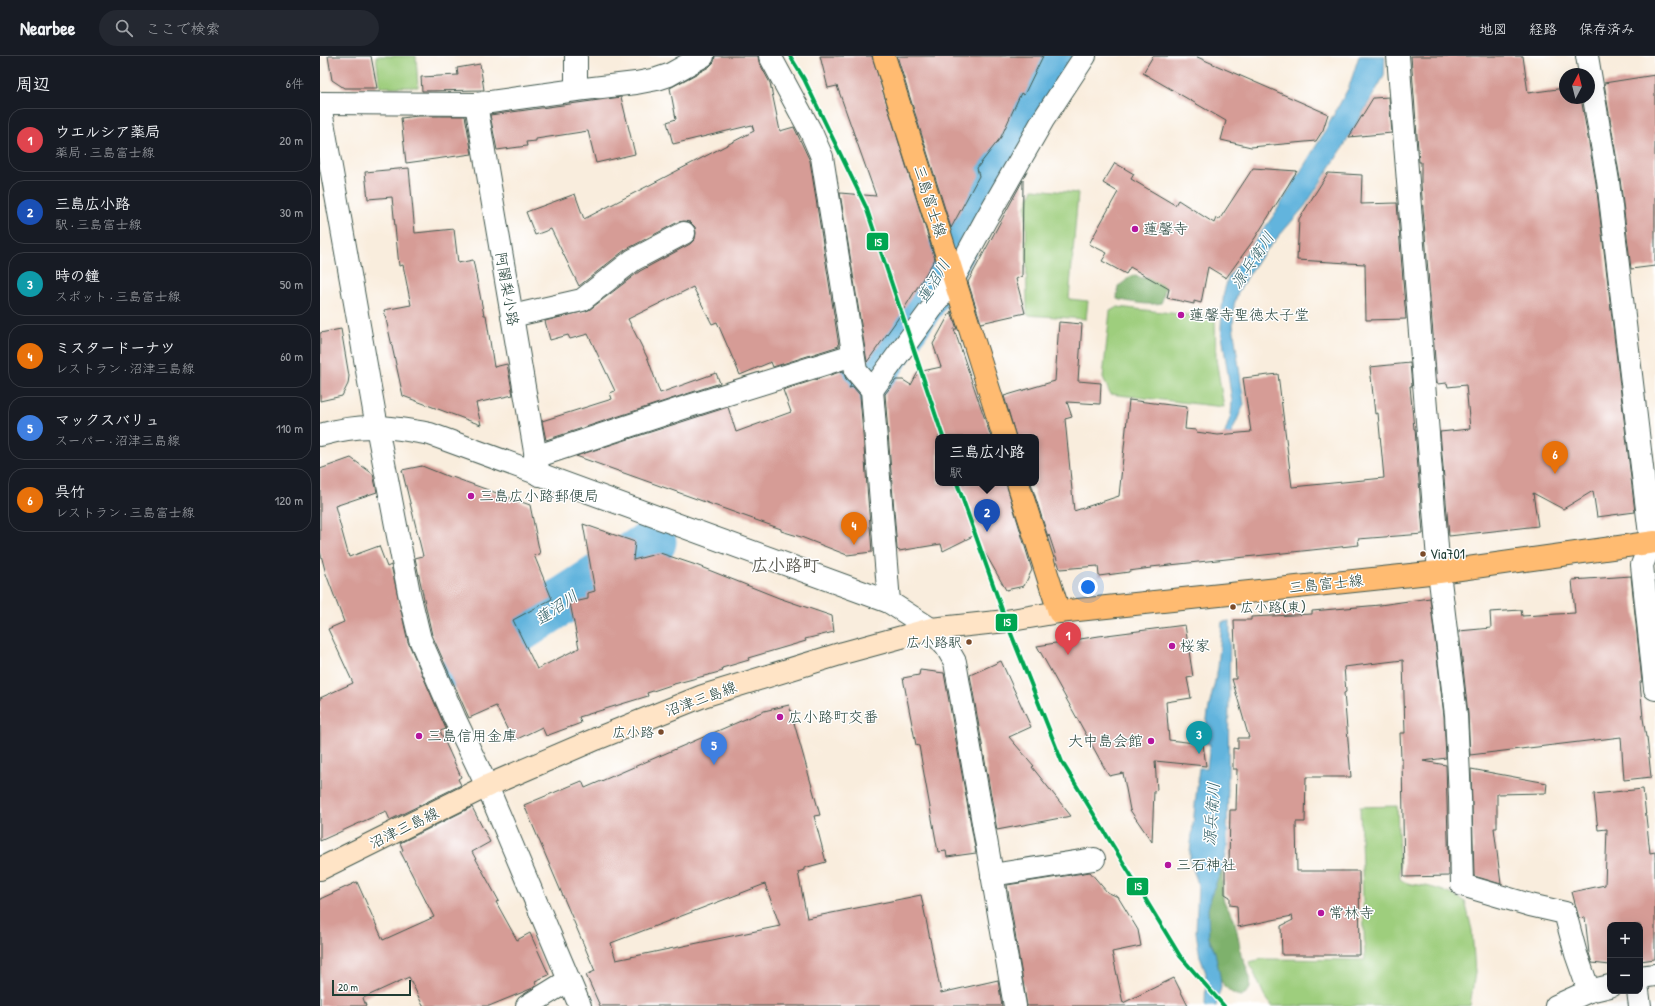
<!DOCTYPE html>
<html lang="ja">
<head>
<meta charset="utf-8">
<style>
	body { margin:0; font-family:"Patrick Hand","Klee One",sans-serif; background:#242831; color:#f1f3f6 }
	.controls { position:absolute; right:12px; bottom:12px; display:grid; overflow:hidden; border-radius:8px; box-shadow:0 4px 16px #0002 }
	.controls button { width:36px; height:36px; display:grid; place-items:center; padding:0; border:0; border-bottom:1px solid #363941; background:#171b24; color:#f1f3f6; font:20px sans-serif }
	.compass { position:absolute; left:1239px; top:12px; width:36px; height:36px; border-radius:50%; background:#171b24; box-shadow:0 4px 16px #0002; rotate:7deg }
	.scale { position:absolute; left:12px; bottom:10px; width:79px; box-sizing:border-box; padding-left:4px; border:2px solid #1f3d34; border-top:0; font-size:11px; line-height:14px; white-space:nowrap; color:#1f3d34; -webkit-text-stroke:3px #fff; paint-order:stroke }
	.you { position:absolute; left:768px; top:531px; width:14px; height:14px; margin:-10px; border:3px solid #fff; border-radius:50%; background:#1a73e8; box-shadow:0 0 0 6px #1a73e833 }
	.badge { display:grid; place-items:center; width:26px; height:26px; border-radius:50%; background:#d690ce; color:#fff; font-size:13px; font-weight:700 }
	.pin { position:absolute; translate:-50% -33px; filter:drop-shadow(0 1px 2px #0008) }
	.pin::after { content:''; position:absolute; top:21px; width:14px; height:12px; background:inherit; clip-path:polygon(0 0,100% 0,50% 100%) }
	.popup { position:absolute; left:615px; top:378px; width:104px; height:52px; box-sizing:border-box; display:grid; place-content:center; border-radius:8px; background:#171b24; filter:drop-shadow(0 1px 3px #0005); font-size:13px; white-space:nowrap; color:#9ea1a6 }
	.popup b { font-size:15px; color:#f1f3f6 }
	.popup::after { content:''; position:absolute; left:50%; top:100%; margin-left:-8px; border:8px solid transparent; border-top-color:#171b24 }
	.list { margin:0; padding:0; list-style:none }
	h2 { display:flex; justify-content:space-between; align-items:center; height:52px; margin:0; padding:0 16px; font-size:17px }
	h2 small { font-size:13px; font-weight:400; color:#9ea1a6 }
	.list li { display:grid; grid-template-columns:26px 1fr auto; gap:12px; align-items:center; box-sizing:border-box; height:64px; margin:0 8px 8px; padding:0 8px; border:1px solid #363941; border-radius:16px }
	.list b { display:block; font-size:15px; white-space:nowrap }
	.list p { margin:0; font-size:13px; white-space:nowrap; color:#9ea1a6 }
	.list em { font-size:13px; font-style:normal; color:#9ea1a6 }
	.icon { flex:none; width:22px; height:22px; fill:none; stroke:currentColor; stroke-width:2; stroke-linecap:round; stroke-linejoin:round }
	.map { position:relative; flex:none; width:1335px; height:950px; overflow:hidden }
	header { display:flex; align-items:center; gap:24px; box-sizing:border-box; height:56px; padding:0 20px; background:#171b24; border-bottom:1px solid #363941 }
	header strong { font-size:19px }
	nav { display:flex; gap:22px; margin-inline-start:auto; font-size:14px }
	.search { width:280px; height:36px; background:#242831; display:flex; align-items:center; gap:10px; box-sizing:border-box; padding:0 14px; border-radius:22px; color:#9ea1a6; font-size:15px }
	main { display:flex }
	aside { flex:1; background:#171b24 }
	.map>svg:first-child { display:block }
	.green { fill:#9ece7d; stroke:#5e8658 }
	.forest { fill:#7eb16c; stroke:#4e7750 }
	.water { fill:#62b4dd; stroke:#407888 }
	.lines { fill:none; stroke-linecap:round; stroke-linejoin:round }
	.river { stroke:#62b4dd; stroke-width:47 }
	.building { fill:#d69c96; fill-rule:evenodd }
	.minor-casing { stroke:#40574d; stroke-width:24 }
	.tertiary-casing { stroke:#40574d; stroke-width:24 }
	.secondary-casing { stroke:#40574d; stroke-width:24 }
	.primary-casing { stroke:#40574d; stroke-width:24 }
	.minor { stroke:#fff; stroke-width:22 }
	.tertiary { stroke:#fff; stroke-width:22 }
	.secondary { stroke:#ffe4c6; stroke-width:22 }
	.primary { stroke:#ffbb71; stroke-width:22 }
	.rail-1-casing { stroke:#fff; stroke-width:7 }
	.rail-1 { stroke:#00a651; stroke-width:4 }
	.poi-dot { fill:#b5179e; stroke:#fff; stroke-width:1.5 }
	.bus-dot { fill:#7a4b2a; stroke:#fff; stroke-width:1.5 }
	.labels { text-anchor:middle; stroke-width:3; stroke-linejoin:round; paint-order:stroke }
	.bus-label { font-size:14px; fill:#1f3d34; stroke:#fff; text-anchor:start }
	.street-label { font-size:15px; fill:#1f3d34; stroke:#fff }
	.poi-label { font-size:15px; fill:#1f3d34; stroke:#fff; text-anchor:start }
	.water-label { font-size:16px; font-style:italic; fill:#336167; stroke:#fff }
	.quarter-label { font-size:17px; font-weight:bold; fill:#5f5e56; stroke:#fff }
	.line-badge { stroke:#fff; stroke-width:1.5 }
	.badge-label { font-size:11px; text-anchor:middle; font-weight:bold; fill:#fff }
</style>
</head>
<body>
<header>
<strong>Nearbee</strong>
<div class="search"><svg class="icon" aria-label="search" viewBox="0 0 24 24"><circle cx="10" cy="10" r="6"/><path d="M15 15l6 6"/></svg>ここで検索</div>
<nav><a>地図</a><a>経路</a><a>保存済み</a></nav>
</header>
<main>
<aside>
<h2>周辺<small>6件</small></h2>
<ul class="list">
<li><span class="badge" style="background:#e0444e">1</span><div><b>ウエルシア薬局</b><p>薬局 · 三島富士線</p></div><em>20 m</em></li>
<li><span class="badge" style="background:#1a4fb4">2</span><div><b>三島広小路</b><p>駅 · 三島富士線</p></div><em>30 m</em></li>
<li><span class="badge" style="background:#0f9aa8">3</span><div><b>時の鐘</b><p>スポット · 三島富士線</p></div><em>50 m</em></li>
<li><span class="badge" style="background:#e8710a">4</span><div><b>ミスタードーナツ</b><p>レストラン · 沼津三島線</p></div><em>60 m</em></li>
<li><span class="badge" style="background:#3f7fe0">5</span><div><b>マックスバリュ</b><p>スーパー · 沼津三島線</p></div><em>110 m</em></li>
<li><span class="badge" style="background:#e8710a">6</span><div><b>呉竹</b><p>レストラン · 三島富士線</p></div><em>120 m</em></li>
</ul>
</aside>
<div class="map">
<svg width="1335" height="950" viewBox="0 0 1335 950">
	<rect width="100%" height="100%" fill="#fff"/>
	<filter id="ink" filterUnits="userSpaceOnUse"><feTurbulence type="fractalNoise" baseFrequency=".025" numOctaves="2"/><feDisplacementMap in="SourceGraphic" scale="8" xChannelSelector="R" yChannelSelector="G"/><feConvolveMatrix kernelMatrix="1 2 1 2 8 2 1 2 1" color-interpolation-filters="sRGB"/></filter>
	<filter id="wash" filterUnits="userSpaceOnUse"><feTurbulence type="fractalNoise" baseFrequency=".012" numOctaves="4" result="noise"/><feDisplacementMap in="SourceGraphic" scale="16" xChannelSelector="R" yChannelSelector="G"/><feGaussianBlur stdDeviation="0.9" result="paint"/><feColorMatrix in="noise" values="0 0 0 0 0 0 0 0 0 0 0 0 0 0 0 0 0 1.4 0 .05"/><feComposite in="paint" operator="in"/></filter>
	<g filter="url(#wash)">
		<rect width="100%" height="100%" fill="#f9eddd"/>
		<g class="green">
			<path d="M56 0H96L98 31H60Z"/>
			<path d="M713 133 758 137 749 243 768 245 766 263 707 259 706 150Z"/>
			<path d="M798 251 895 262 896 303 904 351 790 338 783 321 790 255Z"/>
			<path d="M1077 750 1080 823C1088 830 1100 828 1110 831 1123 834 1134 839 1145 845L1152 874 1155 916 1150 950H952L944 939 929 906 943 903 1045 904 1040 751Z"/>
		</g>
		<g class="forest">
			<path d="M886 211 887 217 884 219 846 231C843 237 844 242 841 247 831 250 808 246 797 243L798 230C810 224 807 216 822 222Z"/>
			<path d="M901 810C904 819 901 831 903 841 904 849 911 856 914 863 916 869 921 895 921 900 925 906 934 927 929 934 928 936 924 938 922 940 910 940 901 926 896 916L886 867 885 854Z"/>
		</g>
		<g class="water">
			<path d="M1039 0H1065L1064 20 1022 93 985 150 939 203 918 236 914 249 913 269 924 348 910 380 902 386 911 359 912 345 901 272 902 253 904 236 908 222 954 159 1001 82 1029 31Z"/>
			<path d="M910 565 907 794 904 809 893 834 888 853 889 882 895 896 900 920 901 931 896 950H885L886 917 880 901 876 876 878 828 870 804V797L879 712H887L890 688 883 687 889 651 898 612 902 566Z"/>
		</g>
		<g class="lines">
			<g class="river">
				<path d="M537 332 557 311 614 228 670 118 729 17 743 0"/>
				<path d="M145 611 175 589 333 486"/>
			</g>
		</g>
		<g id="blocks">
			<g class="building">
				<path d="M8 0H51L57 32H24L12 24Z"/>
				<path d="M395 0H438L439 6 450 27 460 75 474 71 490 105 519 290 453 311 451 306 420 319 397 266 392 268 373 231 308 263 328 303 340 337 396 317 400 327 226 384 222 365 292 343 290 337 295 335 268 278 250 283 248 279 230 284 225 265 269 254 320 215 370 188 375 183 376 177 375 171 370 166 364 165 358 166 305 194 259 230 231 173 215 179 206 156 255 138 264 163 434 75 432 69 353 88 347 66 356 63 350 32 389 11 394 6Z"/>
				<path d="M500 0H552L615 203 577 264 547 306 520 137 556 140 517 30 508 32Z"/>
				<path d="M577 0H723L704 39 701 37 681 81 657 112 659 120 631 172Z"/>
				<path d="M833 0H875L1008 58 1003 74 996 85 931 91 901 84 906 65 823 17Z"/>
				<path d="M1091 0H1203L1208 37 1245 32V42H1261L1276 127 1315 456 1277 461 1273 435 1243 453 1213 437 1218 470 1129 480 1120 376 1150 373 1146 329 1128 331 1127 327 1117 328 1101 128V106H1099Z"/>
				<path d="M160 8 164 34 102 35 101 21 138 19 137 12Z"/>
				<path d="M1335 19V210L1311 213 1300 123 1284 27Z"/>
				<path d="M301 41 315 98 276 107 268 75 216 83V85L206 86 207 90 177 94 170 59Z"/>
				<path d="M1069 41 1072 77 1029 81 1053 42Z"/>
				<path d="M98 60H145L152 98 86 107 81 62Z"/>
				<path d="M795 107 814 118 811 123 855 149 858 144 894 167 896 162 899 164 933 112 977 115 935 182 906 222 888 211 881 247 874 245V248L847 242 849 233 810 211 806 218 782 205 787 197 769 188 798 136 783 127Z"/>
				<path d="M89 112 95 177 134 173 138 207 153 204 164 259H166L174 311 187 308 193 339 156 347 161 369 83 340 64 254 91 249 83 209 79 210 72 141 48 143 45 116Z"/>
				<path d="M1008 117 1042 119 1041 148 1077 147 1086 263 1046 264 1045 208 977 204 979 163Z"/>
				<path d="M703 124 702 220 696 223 705 257 661 267 648 226Z"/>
				<path d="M631 255 637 273H634L671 381H618V427H686L712 514 704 530 686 534 655 479 623 495 621 488 579 495 577 493 565 338 576 324H583L591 329 598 316 621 311 613 288Z"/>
				<path d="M739 266 762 268 758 325 781 327 780 348 747 346 752 361 745 363 754 455 799 440 809 344 867 351 865 373 876 374V376L898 379 931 376 923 322 958 318 972 431 1064 422 1058 357 1055 358 1050 311 1090 307 1092 330H1090L1094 373H1095L1103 478 1038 483 1039 489 831 511V512L809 515V516L779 520 778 510 740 513 729 479 728 481 711 427H716V381H696L684 340 735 325Z"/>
				<path d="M21 273 29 320 28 328 22 340 0 345V277Z"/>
				<path d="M523 315 526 323 531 329 529 332 533 331 540 339 552 496 527 499 481 481 461 475V473L256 400 408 351 416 376 471 356 463 334Z"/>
				<path d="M31 402 53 418 57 436 15 450 29 501 59 490 67 511 71 509 88 586 126 673 120 675 141 721 138 723 141 729 70 764 66 755 0 785V642L33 627 8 573 24 566 6 518 0 495V413Z"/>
				<path d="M102 410 132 422V421L210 449 220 498 214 499 232 543 193 564 217 613 259 592 250 547 268 543V537L275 535 263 468 315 486 313 504 340 497 376 509 459 542 512 560 514 576 485 583 486 585 428 602 429 604 402 612 403 615 354 628 327 637 328 640 259 661 261 667 226 680 222 671 193 685 176 650 149 662 112 579 95 502 103 500 82 414Z"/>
				<path d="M1311 520 1322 626H1320L1323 662 1326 681H1327L1331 721 1304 724 1301 681 1150 699 1148 658 1139 575 1171 572 1170 556 1201 554 1202 560 1255 557 1252 524Z"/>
				<path d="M1110 542 1124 660 1126 702 1103 705 1126 709 1129 820 1084 821 1082 703H1081L1080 677H1085L1083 604 1024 611 1026 636 1024 637 1031 721H986L985 766H976L977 815H1039L1040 899H962L961 870 973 864 972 860 918 871 917 850 910 849V841L905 838V809H909L910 754H916L917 713H913V692L918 693V682H929L912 623H916L914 564H931V561L992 558V555L1060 549Z"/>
				<path d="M865 569 873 621 867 622 871 642 846 646 849 684 883 688 886 710 835 705 837 734 834 735 832 786 810 754 803 717 789 720 717 590 779 580Z"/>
				<path d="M681 605 711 671 689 681 714 710 712 711 751 760 677 774 650 619Z"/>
				<path d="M600 614 624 617 656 797 627 801 626 795 618 796 599 690 596 689 583 622 599 619Z"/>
				<path d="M469 649 500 759 494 760 506 806 484 812V814L478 816 487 862 601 839 621 937 678 924 682 950H280L266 919 275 915 204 749 262 725 265 732 444 655ZM445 828 460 870 296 904 291 887Z"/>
				<path d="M1151 713 1227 727 1226 737 1177 738V772H1174L1181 828 1154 820Z"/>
				<path d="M1323 733 1330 797 1335 796V903L1320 905V869H1290V909L1272 907 1269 897 1265 861 1259 862 1252 836 1285 829 1287 773 1278 774 1274 738Z"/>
				<path d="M152 751 170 786 152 796 179 845 176 846 197 884 210 877 229 919 215 925 216 929 213 932 169 950H103L89 921 43 942 46 950H0V843L37 826 63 884 114 861 80 795 83 794 80 787Z"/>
				<path d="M770 816 787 836 798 841 818 874 821 890 792 896 803 947 854 922 868 950H707L687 829Z"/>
			</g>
		</g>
	</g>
	<g filter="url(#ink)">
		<use href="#blocks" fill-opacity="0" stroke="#40574d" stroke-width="1"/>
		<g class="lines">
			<g class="minor-casing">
				<g id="minor">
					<path d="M256 0V34"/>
					<path d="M450 0 491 76 502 101 536 315 552 334 569 546"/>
					<path d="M1078 0 1119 516 1136 659 1140 741 1142 829 1210 849 1245 857 1256 898 1269 935"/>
					<path d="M1267 0 1288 125 1331 487 1322 509 1335 633"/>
					<path d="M0 47 156 48 256 34 316 27 337 23 349 19 383 0"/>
					<path d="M156 48 219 419"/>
					<path d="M0 49 57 371 89 537 100 583 135 663 167 730"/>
					<path d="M192 260 262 244 313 204 364 177"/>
					<path d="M552 334 634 222 665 165 723 64 765 0"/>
					<path d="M215 401 366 351 533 299"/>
					<path d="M611 573 627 592 635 606 695 950"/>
					<path d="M672 819 774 803"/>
					<path d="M1320 921 1335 919"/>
					<path d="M1318 935 1320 950"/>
					<path d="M207 950 249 924"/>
					<path d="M1236 950 1269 935 1290 930"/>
				</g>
			</g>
			<g class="tertiary-casing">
				<g id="tertiary">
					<path d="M0 379C41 367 69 370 110 378L569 546 611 573"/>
					<path d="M167 730 260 950"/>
				</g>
			</g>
			<g class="secondary-casing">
				<path id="secondary" d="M0 813 167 730 276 683 383 640 523 597 611 573 686 565 739 556"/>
			</g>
			<g class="primary-casing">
				<g id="primary">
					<path d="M564 0 684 381"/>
					<path d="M698 427 739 556 1119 516 1335 486"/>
				</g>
			</g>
			<use href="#minor" class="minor"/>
			<use href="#tertiary" class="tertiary"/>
			<use href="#secondary" class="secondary"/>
			<use href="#primary" class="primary"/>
			<g class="rail-1-casing">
				<g id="rail-1">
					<path d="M470 0 484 23 546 151 623 381"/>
					<path d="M637 427 686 565 742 706 860 900 904 950"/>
				</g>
			</g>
			<use href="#rail-1" class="rail-1"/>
		</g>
	</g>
	<g class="poi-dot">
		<circle cx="815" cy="173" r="4"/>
		<circle cx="861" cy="259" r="4"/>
		<circle cx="151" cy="440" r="4"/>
		<circle cx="852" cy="590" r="4"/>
		<circle cx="460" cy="661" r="4"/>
		<circle cx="99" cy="680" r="4"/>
		<circle cx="831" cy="685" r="4"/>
		<circle cx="848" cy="809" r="4"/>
		<circle cx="1001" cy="857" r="4"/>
	</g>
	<g class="bus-dot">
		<circle cx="1103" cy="498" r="3.5"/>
		<circle cx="913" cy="551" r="3.5"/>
		<circle cx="649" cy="586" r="3.5"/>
		<circle cx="341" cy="676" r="3.5"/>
	</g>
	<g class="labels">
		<g class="bus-label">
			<text x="1110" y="503">Via701</text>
			<text x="920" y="556">広小路(東)</text>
			<text x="642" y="591" text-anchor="end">広小路駅</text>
			<text x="334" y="681" text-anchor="end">広小路</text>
		</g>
		<g class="street-label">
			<text transform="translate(610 145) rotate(72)" y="5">三島富士線</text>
			<text transform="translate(187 233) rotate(80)" y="5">阿闍梨小路</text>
			<text transform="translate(1006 528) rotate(-6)" y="5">三島富士線</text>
			<text transform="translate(381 643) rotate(-20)" y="5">沼津三島線</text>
			<text transform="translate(84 772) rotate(-26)" y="5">沼津三島線</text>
		</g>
		<g class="poi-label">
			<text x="823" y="178">蓮馨寺</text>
			<text x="869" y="264">蓮馨寺聖徳太子堂</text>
			<text x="159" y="445">三島広小路郵便局</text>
			<text x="860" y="595">桜家</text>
			<text x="468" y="666">広小路町交番</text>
			<text x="107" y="685">三島信用金庫</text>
			<text x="823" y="690" text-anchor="end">大中島会館</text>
			<text x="856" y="814">三石神社</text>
			<text x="1009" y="862">常林寺</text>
		</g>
		<g class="water-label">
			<text transform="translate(932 204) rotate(-56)" y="6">源兵衛川</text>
			<text transform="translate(613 225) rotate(-59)" y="6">蓮沼川</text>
			<text transform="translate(236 551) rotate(-34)" y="6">蓮沼川</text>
			<text transform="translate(891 758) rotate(-86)" y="6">源兵衛川</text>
		</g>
		<g class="quarter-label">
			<text x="465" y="515">広小路町</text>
		</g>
	</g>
	<g class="line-badge">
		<rect x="546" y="176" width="23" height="19" rx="4" fill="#00a651"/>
		<rect x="675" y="557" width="23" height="19" rx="4" fill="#00a651"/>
		<rect x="806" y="821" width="23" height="19" rx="4" fill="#00a651"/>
	</g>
	<g class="badge-label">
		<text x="558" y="190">IS</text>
		<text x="687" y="570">IS</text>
		<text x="818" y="834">IS</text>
	</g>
</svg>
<div class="controls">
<button>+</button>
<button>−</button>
</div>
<svg class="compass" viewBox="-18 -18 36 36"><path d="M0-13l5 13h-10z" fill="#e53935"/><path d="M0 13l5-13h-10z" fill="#9ea1a6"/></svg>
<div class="scale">20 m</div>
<div class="you"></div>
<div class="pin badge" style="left:748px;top:599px;background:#e0444e">1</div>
<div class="pin badge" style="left:667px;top:476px;background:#1a4fb4">2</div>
<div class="popup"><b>三島広小路</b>駅</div>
<div class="pin badge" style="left:879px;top:698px;background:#0f9aa8">3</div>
<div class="pin badge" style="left:534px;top:489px;background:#e8710a">4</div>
<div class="pin badge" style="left:394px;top:709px;background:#3f7fe0">5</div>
<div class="pin badge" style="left:1235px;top:418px;background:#e8710a">6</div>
</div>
</main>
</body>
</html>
